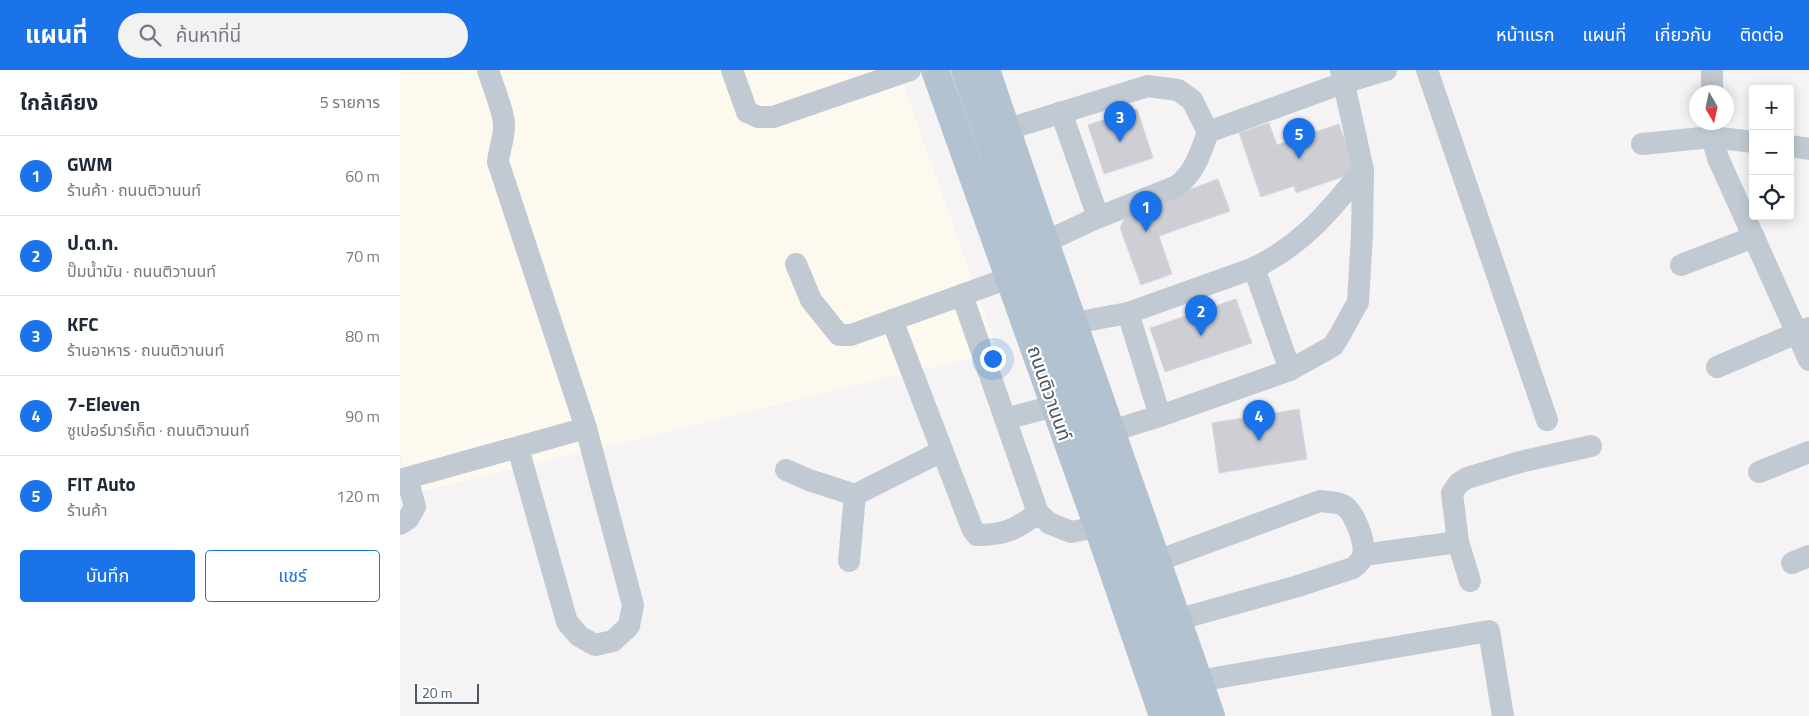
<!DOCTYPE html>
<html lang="th">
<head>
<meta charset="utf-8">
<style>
	body { margin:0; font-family:"Titillium Web","Noto Sans Thai",sans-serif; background:#f2f2f3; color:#1f2937 }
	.controls { position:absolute; right:15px; top:15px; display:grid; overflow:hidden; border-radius:5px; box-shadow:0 2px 12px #0003 }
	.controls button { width:45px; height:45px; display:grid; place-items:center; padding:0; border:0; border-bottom:1px solid #e0e1e3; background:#fff; color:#1f2937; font:25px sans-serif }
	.compass { position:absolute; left:1289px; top:15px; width:45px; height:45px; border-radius:50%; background:#fff; box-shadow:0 2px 12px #0003; rotate:171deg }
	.scale { position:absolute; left:15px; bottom:12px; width:64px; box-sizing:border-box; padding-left:5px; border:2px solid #4a5661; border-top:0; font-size:14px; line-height:18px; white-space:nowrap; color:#4a5661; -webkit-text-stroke:4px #fff; paint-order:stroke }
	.you { position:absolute; left:592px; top:288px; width:18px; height:18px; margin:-12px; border:4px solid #fff; border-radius:50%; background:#1a73e8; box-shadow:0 0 0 8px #1a73e833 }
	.badge { display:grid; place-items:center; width:32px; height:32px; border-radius:50%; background:#1a73e8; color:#fff; font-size:16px; font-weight:700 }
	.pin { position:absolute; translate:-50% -41px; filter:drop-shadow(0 1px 2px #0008) }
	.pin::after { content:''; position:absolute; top:26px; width:18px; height:15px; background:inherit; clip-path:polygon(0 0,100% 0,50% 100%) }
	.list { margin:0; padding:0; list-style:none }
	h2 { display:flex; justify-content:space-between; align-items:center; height:65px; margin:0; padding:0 20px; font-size:21px }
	h2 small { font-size:16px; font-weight:400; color:#747a83 }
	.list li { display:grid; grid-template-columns:32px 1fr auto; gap:15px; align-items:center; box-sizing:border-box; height:80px; padding:0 20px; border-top:1px solid #e0e1e3 }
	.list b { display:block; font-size:19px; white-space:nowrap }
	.list p { margin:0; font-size:16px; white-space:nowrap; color:#747a83 }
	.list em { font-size:16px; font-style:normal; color:#747a83 }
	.actions { display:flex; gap:10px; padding:15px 20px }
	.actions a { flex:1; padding:11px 0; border:1px solid #1a73e8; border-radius:5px; text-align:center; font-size:18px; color:#1a73e8 }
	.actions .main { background:#1a73e8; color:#fff }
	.icon { flex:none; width:28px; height:28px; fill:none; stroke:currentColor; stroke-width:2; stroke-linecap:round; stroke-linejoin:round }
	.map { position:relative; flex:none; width:1409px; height:646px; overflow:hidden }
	header { display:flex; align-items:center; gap:30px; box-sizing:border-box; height:70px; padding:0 25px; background:#1a73e8; color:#fff }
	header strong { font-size:24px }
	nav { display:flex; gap:28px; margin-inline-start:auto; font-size:18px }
	.search { width:350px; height:45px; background:#f2f2f3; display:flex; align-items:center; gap:12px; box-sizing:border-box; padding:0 18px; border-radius:28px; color:#747a83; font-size:19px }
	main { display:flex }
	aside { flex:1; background:#fff }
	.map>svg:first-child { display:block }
	.commercial { fill:#fdf9ef }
	.building { fill:#cdcfd5; stroke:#d7d9de }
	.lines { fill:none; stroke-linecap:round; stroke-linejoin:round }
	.minor { stroke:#c1cad2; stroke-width:22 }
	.major { stroke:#b3c2d1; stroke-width:28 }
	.labels { text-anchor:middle; stroke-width:4.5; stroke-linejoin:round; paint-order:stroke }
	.street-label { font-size:19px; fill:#4a5661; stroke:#fff }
</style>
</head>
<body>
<header>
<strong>แผนที่</strong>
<div class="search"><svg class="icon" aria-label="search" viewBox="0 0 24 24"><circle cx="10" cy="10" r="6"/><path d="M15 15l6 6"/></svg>ค้นหาที่นี่</div>
<nav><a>หน้าแรก</a><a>แผนที่</a><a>เกี่ยวกับ</a><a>ติดต่อ</a></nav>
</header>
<main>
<aside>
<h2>ใกล้เคียง<small>5 รายการ</small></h2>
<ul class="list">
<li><span class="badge">1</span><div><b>GWM</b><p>ร้านค้า · ถนนติวานนท์</p></div><em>60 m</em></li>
<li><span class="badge">2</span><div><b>ป.ต.ท.</b><p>ปั๊มน้ำมัน · ถนนติวานนท์</p></div><em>70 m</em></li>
<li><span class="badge">3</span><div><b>KFC</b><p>ร้านอาหาร · ถนนติวานนท์</p></div><em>80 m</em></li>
<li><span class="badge">4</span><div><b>7-Eleven</b><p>ซูเปอร์มาร์เก็ต · ถนนติวานนท์</p></div><em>90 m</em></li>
<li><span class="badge">5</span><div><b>FIT Auto</b><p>ร้านค้า</p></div><em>120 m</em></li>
</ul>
<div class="actions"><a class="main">บันทึก</a><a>แชร์</a></div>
</aside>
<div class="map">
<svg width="1409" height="646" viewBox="0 0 1409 646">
	<rect width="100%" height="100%" fill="#f5f3f3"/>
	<path class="commercial" d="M0 0H498L598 281 12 424 0 384Z"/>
	<g class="building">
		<path d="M737 39 753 88 704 104 688 55Z"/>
		<path d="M869 53 877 75 939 54 956 102 896 123 894 116 861 127 839 63Z"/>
		<path d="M818 109 830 141 759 166 772 204 741 215 720 158 728 142Z"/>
		<path d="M836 229 852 273 765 302 750 258Z"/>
		<path d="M899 339 907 389 819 403 812 353Z"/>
	</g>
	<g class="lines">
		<g class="minor">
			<path d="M332 0 347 42 358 47H373L510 0"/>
			<path d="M1027 0 1147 350"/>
			<path d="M1312 0V22"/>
			<path d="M661 42 698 147"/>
			<path d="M1312 52V67L1318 88 1409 290"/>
			<path d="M608 59 748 16 778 20 792 30 808 62"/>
			<path d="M1242 74 1312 67 1353 72"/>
			<path d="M1390 76 1409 79"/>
			<path d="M645 172 692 150 777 116C795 102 800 84 808 62L943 13 986 0"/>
			<path d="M396 194 411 230 439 265H451L609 208"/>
			<path d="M1281 195 1354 167"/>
			<path d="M854 198C903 174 929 142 963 100"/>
			<path d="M562 225 638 443 649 453 671 462 698 457"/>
			<path d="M728 243 760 346"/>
			<path d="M492 250 572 458 577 465C606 465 616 459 638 443"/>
			<path d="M674 253 728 243 854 198 890 300 760 346 711 361"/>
			<path d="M1317 297 1409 258"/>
			<path d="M890 300 933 276 941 263 958 232 962 164 963 100 941 0"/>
			<path d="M605 349 654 336"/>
			<path d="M118 378 167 552 179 566 195 575 213 571 229 556 233 535 186 358"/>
			<path d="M386 400 409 410 455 425"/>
			<path d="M1359 402 1409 382"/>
			<path d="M0 410 186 358 98 92C99 80 104 69 104 57 105 44 92 14 88 0"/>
			<path d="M0 454 8 449 15 437 7 408"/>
			<path d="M1058 472 1052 423 1059 413 1067 408 1120 392 1191 376"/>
			<path d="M963 485 1058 472 1070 511"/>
			<path d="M449 491 455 425 542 381"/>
			<path d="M757 491 920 431C927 432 937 432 943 435 955 442 966 473 963 486 961 492 957 495 953 498L898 516 776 550"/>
			<path d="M1392 493 1409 486"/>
			<path d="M798 611 1089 561 1103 646"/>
		</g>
		<g class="major">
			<path d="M535 0 698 457 763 646"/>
			<path d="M565 0 654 253 788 646"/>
			<path d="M586 0 645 172 811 646"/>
		</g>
	</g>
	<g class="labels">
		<g class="street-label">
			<text transform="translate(650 323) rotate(71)" y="7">ถนนติวานนท์</text>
		</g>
	</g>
</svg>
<div class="controls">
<button>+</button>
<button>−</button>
<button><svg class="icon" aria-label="locate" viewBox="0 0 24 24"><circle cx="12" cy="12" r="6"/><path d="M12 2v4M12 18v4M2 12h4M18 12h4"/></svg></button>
</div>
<svg class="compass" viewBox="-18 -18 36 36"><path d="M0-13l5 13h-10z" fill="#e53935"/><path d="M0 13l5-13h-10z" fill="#747a83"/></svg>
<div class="scale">20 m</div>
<div class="you"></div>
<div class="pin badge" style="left:746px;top:162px">1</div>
<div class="pin badge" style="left:801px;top:266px">2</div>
<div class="pin badge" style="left:720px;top:72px">3</div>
<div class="pin badge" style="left:859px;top:371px">4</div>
<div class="pin badge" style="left:899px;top:89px">5</div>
</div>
</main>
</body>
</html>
